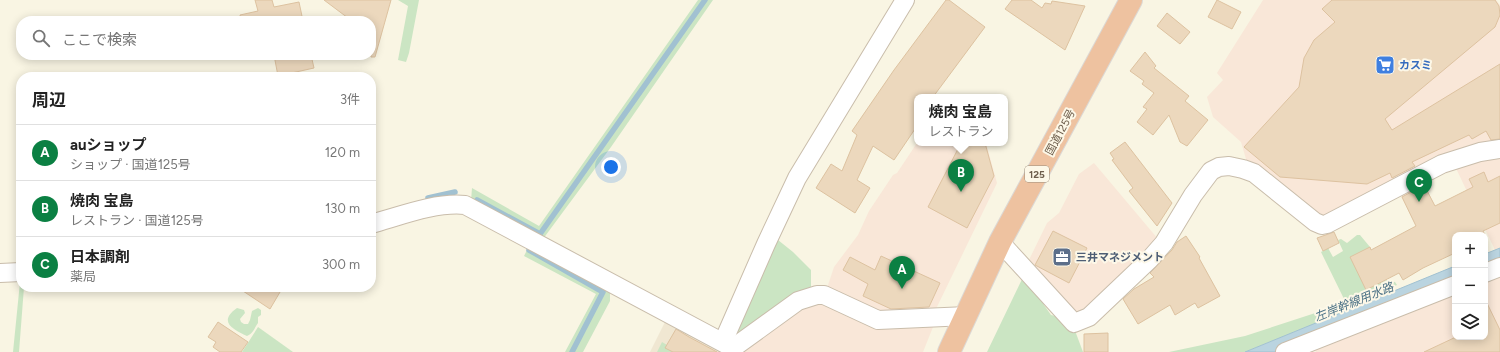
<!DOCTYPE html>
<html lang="ja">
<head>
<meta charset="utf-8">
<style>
	body { margin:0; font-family:Figtree,"Noto Sans JP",sans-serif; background:#f6f6f6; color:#222 }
	.controls { position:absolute; right:12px; bottom:12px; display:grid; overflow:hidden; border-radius:8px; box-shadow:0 2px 10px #0003 }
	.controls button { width:36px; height:36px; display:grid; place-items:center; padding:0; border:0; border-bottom:1px solid #e0e0e0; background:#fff; color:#222; font:20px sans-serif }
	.you { position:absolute; left:611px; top:167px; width:14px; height:14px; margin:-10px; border:3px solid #fff; border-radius:50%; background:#1a73e8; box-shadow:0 0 0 6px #1a73e833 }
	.badge { display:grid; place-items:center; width:26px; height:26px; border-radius:50%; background:#0b8043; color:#fff; font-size:13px; font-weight:700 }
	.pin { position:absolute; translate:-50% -33px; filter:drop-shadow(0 1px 2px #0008) }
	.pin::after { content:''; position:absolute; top:21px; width:14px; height:12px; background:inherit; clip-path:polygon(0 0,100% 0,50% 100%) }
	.popup { position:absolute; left:914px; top:94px; width:94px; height:52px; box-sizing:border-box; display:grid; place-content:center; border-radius:8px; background:#fff; filter:drop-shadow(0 1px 3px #0005); font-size:13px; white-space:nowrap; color:#767676 }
	.popup b { font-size:15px; color:#222 }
	.popup::after { content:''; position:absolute; left:50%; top:100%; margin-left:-8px; border:8px solid transparent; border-top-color:#fff }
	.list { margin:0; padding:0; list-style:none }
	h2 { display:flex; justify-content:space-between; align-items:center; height:52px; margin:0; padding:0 16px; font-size:17px }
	h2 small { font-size:13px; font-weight:400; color:#767676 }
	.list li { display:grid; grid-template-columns:26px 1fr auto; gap:12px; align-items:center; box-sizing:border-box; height:56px; padding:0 16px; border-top:1px solid #e0e0e0 }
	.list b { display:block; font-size:15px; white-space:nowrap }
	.list p { margin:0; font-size:13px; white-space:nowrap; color:#767676 }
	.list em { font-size:13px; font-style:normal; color:#767676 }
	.icon { flex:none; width:22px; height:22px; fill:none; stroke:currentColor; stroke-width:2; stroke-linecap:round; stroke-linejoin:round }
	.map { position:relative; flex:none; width:1500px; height:352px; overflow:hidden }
	.search { position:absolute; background:#fff; box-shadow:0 2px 10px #0003; left:16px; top:16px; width:360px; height:44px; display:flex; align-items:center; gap:10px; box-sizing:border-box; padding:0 14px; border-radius:16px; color:#767676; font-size:15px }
	.panel { position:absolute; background:#fff; box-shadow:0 2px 10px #0003; left:16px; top:72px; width:360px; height:220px; border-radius:16px }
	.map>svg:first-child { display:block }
	.residential { fill:#f0e7d2 }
	.commercial { fill:#f9e7d8 }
	.green { fill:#cbe5c3 }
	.water { fill:#bad4e0; stroke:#a1c1d1 }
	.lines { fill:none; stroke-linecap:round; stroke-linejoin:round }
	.stream { stroke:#a1c1d1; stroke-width:5.5 }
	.building { fill:#ecd8bd; stroke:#ddc2a0 }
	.street-casing { stroke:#c9bdab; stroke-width:20 }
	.highway-casing { stroke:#dcd8d4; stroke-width:24 }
	.street { stroke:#fff; stroke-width:18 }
	.highway { stroke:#eec2a0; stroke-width:22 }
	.labels { text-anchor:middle; stroke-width:4; stroke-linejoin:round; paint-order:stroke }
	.shield { fill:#fdf8e8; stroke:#998c7b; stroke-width:1 }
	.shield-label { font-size:10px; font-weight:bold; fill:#6e5e4c }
	.shop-label { font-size:11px; font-weight:bold; fill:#366cbe; stroke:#fdf8e8; text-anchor:start }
	.street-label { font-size:11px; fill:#6e5e4c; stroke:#fdf8e8 }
	.service-label { font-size:11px; font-weight:bold; fill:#4e5e75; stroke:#fdf8e8; text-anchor:start }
	.water-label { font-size:12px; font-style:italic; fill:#4c7286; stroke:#fdf8e8 }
</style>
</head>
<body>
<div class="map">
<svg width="1500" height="352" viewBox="0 0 1500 352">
	<rect width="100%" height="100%" fill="#f9f5e3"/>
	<path class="residential" d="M671 315 732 352H650L665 322Z"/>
	<g class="commercial">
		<path d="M1263 0H1496L1500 5V248L1495 250 1452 160 1420 175 1436 208 1413 220 1397 188 1334 220 1313 213 1248 166 1241 142 1213 117 1207 97 1223 80 1217 73Z"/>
		<path d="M917 143H986L997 183 934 313 878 316 827 288 834 267 858 235 869 211 893 175 897 173Z"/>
		<path d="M1094 163 1158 239 1088 311 1077 314 1028 262 1047 223 1059 213 1079 174Z"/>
		<path d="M1500 267V352H1316L1312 341 1455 285V337H1485V273Z"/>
		<path d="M807 297 878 320 937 317 923 352H732Z"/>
	</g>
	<g class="green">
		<path d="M398 0H419L409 53 406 62 398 60 408 6Z"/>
		<path d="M698 0H713L611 147 543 239 471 201 472 188 539 226Z"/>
		<path d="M1357 235H1360L1370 247 1366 290 1386 280 1395 282 1397 285 1365 298 1346 303 1349 310 1245 352H1169L1245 336 1346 303 1321 252 1328 248 1333 257 1343 251 1338 240 1341 239 1347 243Z"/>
		<path d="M778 240 793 252 811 270V289L735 336Z"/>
		<path d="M529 246 610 288V301L583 352H565L596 294 524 256Z"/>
		<path d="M1024 275 1041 293 1044 305 1051 315 1064 318 1074 328 1083 352H987Z"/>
		<path d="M20 282 21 287H24L19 352H13Z"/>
		<path d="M237 308 244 310 245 313 240 319 241 322 244 324H248L250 320 252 311 258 308 261 310V315L258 317V323C254 328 254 333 247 336 234 330 217 322 237 308Z"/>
		<path d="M258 327 293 352H242Z"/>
		<path d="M662 342 667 345 673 352H657Z"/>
	</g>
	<g class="water">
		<path d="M1500 248V260L1485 267V254Z"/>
		<path d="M1455 266V279L1277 352H1245Z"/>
	</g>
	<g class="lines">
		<g class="stream">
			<path d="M428 198 455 192"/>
			<path d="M477 200 540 234 705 0"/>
			<path d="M529 250 603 292 572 352"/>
		</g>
	</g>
	<g class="building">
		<path d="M255 0H272L274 7 299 2 303 21H241L240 15 258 11Z"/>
		<path d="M324 0H391L375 57H371V21H352Z"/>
		<path d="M946 0H949L985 27 933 97H917V126L894 160 873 146 857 180 870 188 855 213 816 188 831 164 842 171 857 135 852 131 894 70Z"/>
		<path d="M1012 0H1031L1042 8 1045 3 1051 4 1052 1 1085 6 1065 50 1005 9Z"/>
		<path d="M1217 0 1241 12 1232 29 1208 17Z"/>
		<path d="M1332 0H1495L1499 6 1500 15 1495 27 1385 119 1392 130 1500 64V139L1491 140 1486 131 1472 139 1469 135 1412 162 1415 166 1392 178 1390 173 1367 184 1280 177 1244 147 1299 87 1304 58 1314 40 1335 22 1322 9Z"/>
		<path d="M1167 13 1190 32 1180 44 1157 26Z"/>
		<path d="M1145 52 1156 66 1154 68 1189 96 1185 101 1208 120 1187 146 1180 142 1169 115 1153 135 1137 122 1147 109 1143 107 1154 93 1142 84 1144 81 1130 71Z"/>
		<path d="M274 55H311L314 68 278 76Z"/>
		<path d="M1125 142 1172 203 1157 226 1129 191 1133 188 1112 160 1114 159 1110 153Z"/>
		<path d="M964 143H985L994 176 967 228 928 207 959 147 961 148Z"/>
		<path d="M1484 172 1488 182 1500 176V223L1483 231 1485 235H1455V253L1423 268 1403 280 1399 273 1366 290 1350 257 1370 247 1371 250 1416 226 1402 197 1424 185 1435 206 1473 187 1469 179Z"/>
		<path d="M1053 231 1087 248 1069 283 1035 265Z"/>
		<path d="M1334 232 1339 243 1323 251 1317 238Z"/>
		<path d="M1186 236 1200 257 1199 258 1220 296 1198 308 1195 303 1175 315 1170 305 1138 324 1123 299 1134 289 1154 277 1150 273 1172 250 1177 242Z"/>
		<path d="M881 256 940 283 929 307 891 309 863 296 868 284 843 270 850 257 875 270Z"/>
		<path d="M237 287H283L270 309Z"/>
		<path d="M1485 299 1500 330V352H1424L1456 337H1485Z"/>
		<path d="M218 322 248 342 241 352H220L213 347 216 342 208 337Z"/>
		<path d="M676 329 689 337 717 352H673L665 348Z"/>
		<path d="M1108 333V352H1084V334Z"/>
	</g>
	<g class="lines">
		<g class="street-casing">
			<g id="street">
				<path d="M371 224C400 216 435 202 465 205L733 348"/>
				<path d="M1000 242 1074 323 1089 317 1149 260 1164 243 1193 195 1211 171 1219 167 1229 166 1243 169 1254 173 1315 222 1322 225 1327 224 1442 164 1480 152 1500 149"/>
				<path d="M0 273 21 272"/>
				<path d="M1485 273 1500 267"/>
				<path d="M723 342 766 244 797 178 905 0"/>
				<path d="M732 352 733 348 798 301 817 295H824L878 320 967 316"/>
				<path d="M1285 352 1455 285"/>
			</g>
		</g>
		<g class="highway-casing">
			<path id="highway" d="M949 352 1000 242 1131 0"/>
		</g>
		<use href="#street" class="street"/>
		<use href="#highway" class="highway"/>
	</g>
	<defs>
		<g id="supermarket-square" transform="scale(1)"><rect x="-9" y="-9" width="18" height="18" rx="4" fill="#3f7fe0" stroke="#fdf8e8"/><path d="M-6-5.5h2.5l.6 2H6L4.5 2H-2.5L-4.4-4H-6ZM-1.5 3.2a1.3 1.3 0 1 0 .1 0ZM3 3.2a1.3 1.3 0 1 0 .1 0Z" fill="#fff"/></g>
		<g id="office-square" transform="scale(1)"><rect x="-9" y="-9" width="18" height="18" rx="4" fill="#5c6f8a" stroke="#fdf8e8"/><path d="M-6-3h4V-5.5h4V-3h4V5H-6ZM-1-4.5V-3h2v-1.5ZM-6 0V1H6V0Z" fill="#fff"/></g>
	</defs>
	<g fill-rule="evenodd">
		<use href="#supermarket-square" x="1385" y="65"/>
		<use href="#office-square" x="1062" y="257"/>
	</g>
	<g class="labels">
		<rect class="shield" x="1025" y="166" width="24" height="16" rx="3"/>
		<g class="shield-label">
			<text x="1037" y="178">125</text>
		</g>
		<g class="shop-label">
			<text x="1399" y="69">カスミ</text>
		</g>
		<g class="street-label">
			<text transform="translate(1060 132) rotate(-62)" y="4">国道125号</text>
		</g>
		<g class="service-label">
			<text x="1076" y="261">三井マネジメント</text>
		</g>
		<g class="water-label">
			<text transform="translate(1354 302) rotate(-22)" y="4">左岸幹線用水路</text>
		</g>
	</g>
</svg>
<div class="controls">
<button>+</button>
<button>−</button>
<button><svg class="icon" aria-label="layers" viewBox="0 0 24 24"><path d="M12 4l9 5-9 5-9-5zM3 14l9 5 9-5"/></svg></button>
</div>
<div class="you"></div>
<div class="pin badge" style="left:902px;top:289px">A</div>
<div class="pin badge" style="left:961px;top:192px">B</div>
<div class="popup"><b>焼肉 宝島</b>レストラン</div>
<div class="pin badge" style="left:1419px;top:202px">C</div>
<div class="search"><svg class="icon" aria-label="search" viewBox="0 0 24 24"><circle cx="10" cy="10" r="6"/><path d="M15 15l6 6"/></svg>ここで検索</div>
<section class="panel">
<h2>周辺<small>3件</small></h2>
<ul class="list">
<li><span class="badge">A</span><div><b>auショップ</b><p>ショップ · 国道125号</p></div><em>120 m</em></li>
<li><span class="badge">B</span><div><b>焼肉 宝島</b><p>レストラン · 国道125号</p></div><em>130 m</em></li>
<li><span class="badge">C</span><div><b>日本調剤</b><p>薬局</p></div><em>300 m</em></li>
</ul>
</section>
</div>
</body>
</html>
